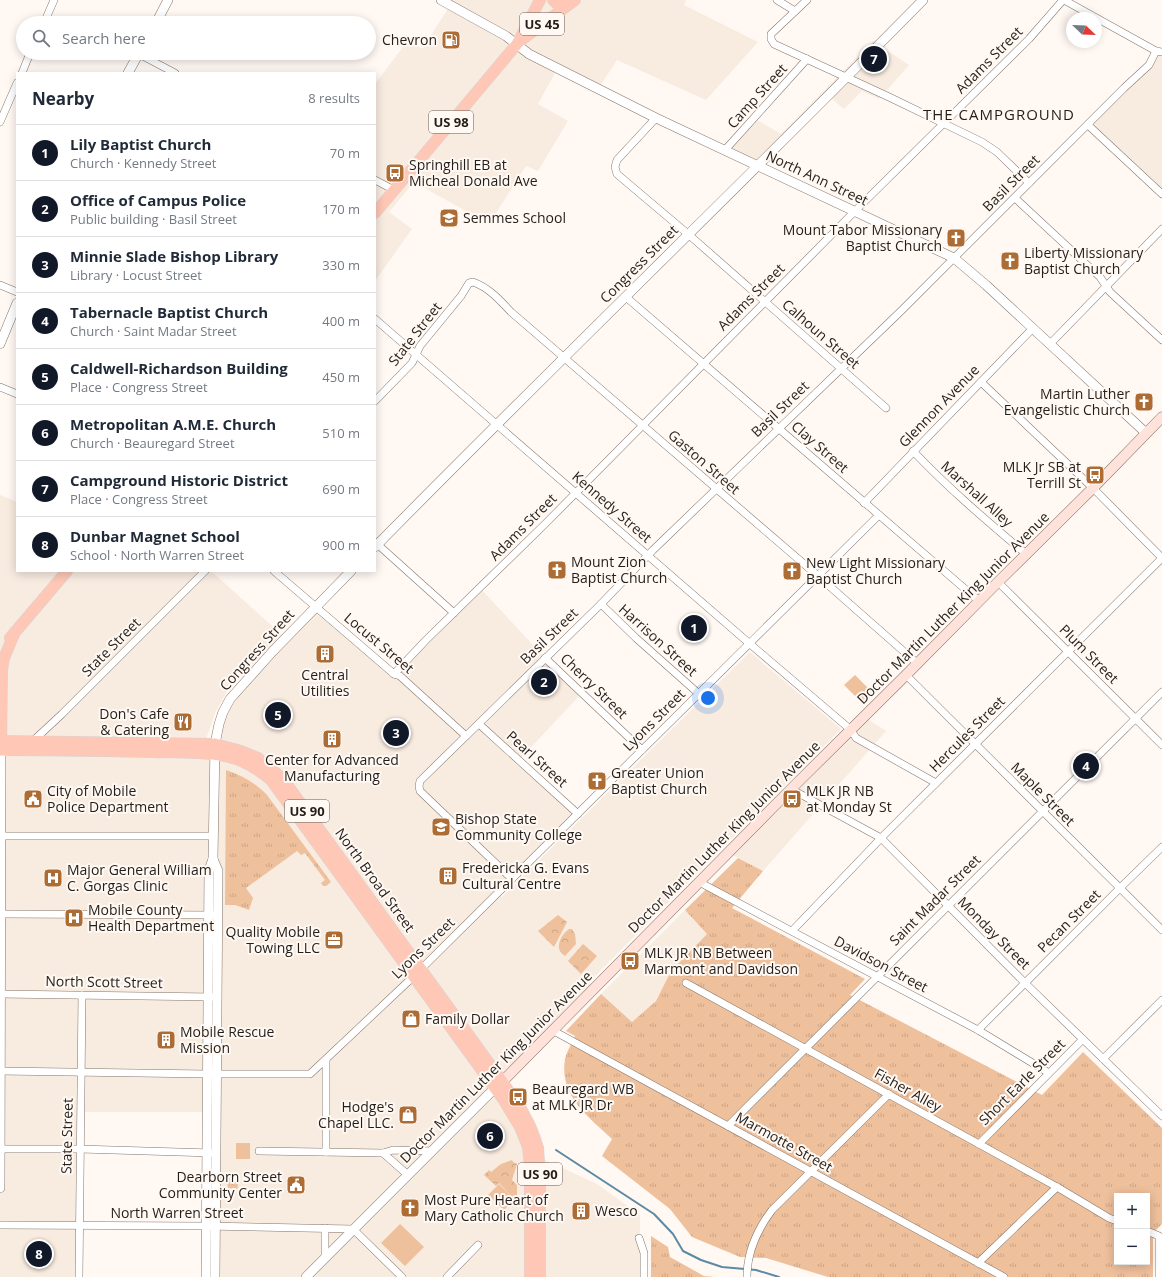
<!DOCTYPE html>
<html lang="en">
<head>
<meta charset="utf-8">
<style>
	body { margin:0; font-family:"Open Sans",sans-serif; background:#f6f6f7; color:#1f2937 }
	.controls { position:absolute; right:12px; bottom:12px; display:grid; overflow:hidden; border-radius:0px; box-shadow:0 2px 10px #0003 }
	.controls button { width:36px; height:36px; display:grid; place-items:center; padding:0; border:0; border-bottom:1px solid #e0e1e3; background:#fff; color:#1f2937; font:20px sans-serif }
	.compass { position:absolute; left:1066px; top:12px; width:36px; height:36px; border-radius:50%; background:#fff; box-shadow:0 2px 10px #0003; rotate:113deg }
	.you { position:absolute; left:708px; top:698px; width:14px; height:14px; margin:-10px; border:3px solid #fff; border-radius:50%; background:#1a73e8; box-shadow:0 0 0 6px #1a73e833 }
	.badge { display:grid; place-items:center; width:26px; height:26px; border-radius:50%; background:#111827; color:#fff; font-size:13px; font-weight:700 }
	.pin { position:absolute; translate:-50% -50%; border:2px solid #fff; box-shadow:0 1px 4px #0006 }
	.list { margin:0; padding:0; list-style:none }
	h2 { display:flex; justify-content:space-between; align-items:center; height:52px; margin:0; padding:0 16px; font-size:17px }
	h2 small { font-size:13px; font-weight:400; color:#747a83 }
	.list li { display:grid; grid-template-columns:26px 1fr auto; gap:12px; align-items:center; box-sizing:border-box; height:56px; padding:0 16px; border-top:1px solid #e0e1e3 }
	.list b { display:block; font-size:15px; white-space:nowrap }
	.list p { margin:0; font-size:13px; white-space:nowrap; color:#747a83 }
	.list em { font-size:13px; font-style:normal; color:#747a83 }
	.icon { flex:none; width:22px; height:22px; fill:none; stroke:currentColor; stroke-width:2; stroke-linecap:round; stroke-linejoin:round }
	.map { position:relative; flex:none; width:1162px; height:1277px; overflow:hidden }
	.search { position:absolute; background:#fff; box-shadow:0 2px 10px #0003; left:16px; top:16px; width:360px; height:44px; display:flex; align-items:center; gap:10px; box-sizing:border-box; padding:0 14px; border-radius:22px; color:#747a83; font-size:15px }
	.panel { position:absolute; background:#fff; box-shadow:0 2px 10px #0003; left:16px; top:72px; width:360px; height:500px; border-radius:0px }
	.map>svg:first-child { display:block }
	.built { fill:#f8ebe0 }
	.grass { fill:url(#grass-tufts); fill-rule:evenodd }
	.park { fill:url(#park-crowns) }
	.garden { fill:#efc09c }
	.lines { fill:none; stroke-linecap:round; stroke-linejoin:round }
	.stream { stroke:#5c8aa5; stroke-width:2 }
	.minor-casing { stroke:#84756b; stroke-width:8 }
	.tertiary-casing { stroke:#84756b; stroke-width:10 }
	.secondary-casing { stroke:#84756b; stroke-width:11 }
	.primary-casing { stroke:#d7d6d6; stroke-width:12 }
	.minor { stroke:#fff; stroke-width:7 }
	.tertiary { stroke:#fff; stroke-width:9 }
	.secondary { stroke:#ffe3db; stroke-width:10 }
	.primary { stroke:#fec7b6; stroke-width:11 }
	.labels { text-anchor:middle; stroke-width:4; stroke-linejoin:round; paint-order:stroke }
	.shield { fill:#fff8f3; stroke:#655f5a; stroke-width:1 }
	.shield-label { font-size:13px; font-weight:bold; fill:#231e19 }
	.poi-label { font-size:14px; fill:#231e19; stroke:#fff8f3; text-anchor:start }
	.street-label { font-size:14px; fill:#231e19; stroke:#fff8f3 }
	.neighbourhood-label { font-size:15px; letter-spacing:1px; fill:#231e19; stroke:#fff8f3 }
</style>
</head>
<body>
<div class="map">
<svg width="1162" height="1277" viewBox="0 0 1162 1277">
	<defs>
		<pattern id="grass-tufts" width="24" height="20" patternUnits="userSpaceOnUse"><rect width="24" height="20" fill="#efc09c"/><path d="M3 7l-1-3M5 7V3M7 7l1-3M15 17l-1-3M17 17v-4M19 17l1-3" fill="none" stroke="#cda586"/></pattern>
		<pattern id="park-crowns" width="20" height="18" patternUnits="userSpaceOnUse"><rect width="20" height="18" fill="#efc09c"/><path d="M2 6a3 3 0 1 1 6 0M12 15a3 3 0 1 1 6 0" fill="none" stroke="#cda586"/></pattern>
	</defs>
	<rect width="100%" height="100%" fill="#fff8f3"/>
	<g class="built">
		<path d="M451 0H686L684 5 758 42 706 100 617 60 596 92 556 71 538 104 568 121 538 171 526 166 489 224 414 182 389 212 412 229 375 281V84L409 39 422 49 446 12Z"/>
		<path d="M873 41 909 65 879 99 862 91 844 109 830 97 763 166 730 150 757 120 781 134Z"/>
		<path d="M1156 51 1162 52V194L1088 125 1149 65Z"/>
		<path d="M0 495 17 502V571H211L282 635 228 690 215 713 206 739 216 741 223 712 316 607 394 674 480 588 545 658 582 693 519 760 578 814 498 893 502 897 750 652 841 729 589 982 594 988 506 1077 528 1109 542 1137 543 1159 597 1184 640 1215V1277H207L211 1112H83L81 1277H0Z"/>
		<path d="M866 718 886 731 763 871 731 854Z"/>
		<path d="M685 910 707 934 671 971 656 1001 632 1022 601 994Z"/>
	</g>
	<g class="grass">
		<path d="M226 770C242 775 255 783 267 795L331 882 326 886H323L321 883 325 880 305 853 301 855 297 851 246 888 253 898 249 910 235 905H225Z"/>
		<path d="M738 858 763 871 732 908 865 979 850 995 1042 1095 1083 1052 1162 1128V1224L1155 1231 1153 1239V1277H828L766 1258 740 1257 692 1237 670 1209 602 1156 612 1139C588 1116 559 1096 565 1059 567 1051 572 1043 575 1036L566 1031 601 994 632 1022 656 1001 671 971 707 934 685 910ZM1117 1196H1147V1262H1117Z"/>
		<path d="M651 1236 668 1247 670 1257 704 1276 714 1277H651Z"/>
	</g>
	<g class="park">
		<path d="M558 915 567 922 554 947 538 931Z"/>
		<path d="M569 929H572L575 934 576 944 565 956C553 949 561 935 569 929Z"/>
		<path d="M583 944 597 956 581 974 568 961Z"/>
		<path d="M512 1160 513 1162 517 1164 512 1180 517 1185V1196L514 1199 499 1183 496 1186 484 1175 489 1170 491 1172 501 1164Z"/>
		<path d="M231 1175C235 1175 237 1176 238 1180L237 1183 238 1186 237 1189 228 1188 227 1179Z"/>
	</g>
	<g class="garden">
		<path d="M855 675 872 692 862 703 844 685Z"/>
		<rect x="236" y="1143" width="14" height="16"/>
		<path d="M499 1184 514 1199 504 1210 488 1195Z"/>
		<path d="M400 1224 424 1247 405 1266 381 1243Z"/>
	</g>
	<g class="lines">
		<path class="stream" d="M556 1150 654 1214 673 1234 683 1251 701 1260 722 1267 756 1270 779 1277"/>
		<g class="minor-casing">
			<g id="minor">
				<path d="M777 0 795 11"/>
				<path d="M807 0 771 34V39L774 44 889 97 982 142 997 152 1029 183"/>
				<path d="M1064 0 1156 51 1162 52"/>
				<path d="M44 23 54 0"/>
				<path d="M139 54 175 73"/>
				<path d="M22 73 30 53"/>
				<path d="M656 118 617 160 615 167 617 174 688 234 886 408"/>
				<path d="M0 122 17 83"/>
				<path d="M1088 125 1162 194"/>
				<path d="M725 150 807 59"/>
				<path d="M375 180 394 190"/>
				<path d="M1015 198 1100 277 1110 292 1162 340"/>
				<path d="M0 285 17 292"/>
				<path d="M626 297 979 601"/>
				<path d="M375 319 750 644 851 730 856 738 936 783"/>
				<path d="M1050 344 1162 229"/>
				<path d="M981 382 1093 488 1162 558"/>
				<path d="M0 387 17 394"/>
				<path d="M375 401 412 363 420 346 461 296 469 283 473 282C488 287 500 300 511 312L818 576 918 664"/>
				<path d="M913 451C948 488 987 521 1026 554"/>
				<path d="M864 503 1033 328"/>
				<path d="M375 542 454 613"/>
				<path d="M274 571 394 674 400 676 466 736"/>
				<path d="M998 582 1162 745"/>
				<path d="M601 604 636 638 699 694"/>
				<path d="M545 658 642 750"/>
				<path d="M394 674 426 640 545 524 855 211 1029 39 1063 0"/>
				<path d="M906 675 1162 930"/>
				<path d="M479 724 578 814"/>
				<path d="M33 741 62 714 205 571"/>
				<path d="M791 789 881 838 1025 983 1162 1116"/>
				<path d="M0 836H214"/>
				<path d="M512 879 420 791 419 786 420 781 601 604 653 550 901 311 1124 88 1149 65 1156 51"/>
				<path d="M699 882 978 1030 1049 1073"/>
				<path d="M0 914 213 915"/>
				<path d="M792 931 885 834 1162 558"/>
				<path d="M686 983 1057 1187 1109 1218 1117 1221"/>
				<path d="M0 994 213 997"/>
				<path d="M552 1030 1004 1277"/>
				<path d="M978 1030 1120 888 1162 847"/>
				<path d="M1103 1059 1162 1000"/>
				<path d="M0 1071 207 1074H310L414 976 879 515"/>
				<path d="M728 1126 1162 692"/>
				<path d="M979 1144 1083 1039"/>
				<path d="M0 1149H80L212 1153"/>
				<path d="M259 1151 383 1153 408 1175"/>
				<path d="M326 1152V1060"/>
				<path d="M383 1153 393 1150 432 1151"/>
				<path d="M0 1225 206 1226 353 1229 402 1277"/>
				<path d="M1147 1231 1159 1236V1277"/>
				<path d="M639 1238 644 1253V1277"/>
				<path d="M325 1257V1228"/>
				<path d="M978 1263 1057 1187"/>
				<path d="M79 1277 82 995"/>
				<path d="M447 1277 478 1245"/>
				<path d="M747 1277C747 1251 757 1230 772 1210L889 1094"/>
			</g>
		</g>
		<g class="tertiary-casing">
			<g id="tertiary">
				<path d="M441 0 506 36 529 54 656 118 954 258 986 285 1146 433"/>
				<path d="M156 23 168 0"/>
				<path d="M128 73 139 53"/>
				<path d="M0 344 17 303"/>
				<path d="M375 547C556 363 742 184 923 0"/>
				<path d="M213 859 218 871 215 1277"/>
				<path d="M0 1188 1 750"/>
				<path d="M206 1277 209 870 213 859 215 744 219 724 223 712 230 699 273 651 351 571"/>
				<path d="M306 1277 495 1088"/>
			</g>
		</g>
		<g class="secondary-casing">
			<path id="secondary" d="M497 1087 791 789 906 675 998 582 1093 488 1162 417"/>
		</g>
		<g class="primary-casing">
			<g id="primary">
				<path d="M553 0 556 3 568 5"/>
				<path d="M520 41 575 0"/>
				<path d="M375 213 517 44 540 0"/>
				<path d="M10 638 67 571"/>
				<path d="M0 741 215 744 241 751 258 758 283 779 494 1070 521 1109 530 1126 538 1148 540 1178V1277"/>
				<path d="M1 747 2 670 4 658 15 632"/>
				<path d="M0 750C51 750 102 751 153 752 177 753 204 751 229 757 245 760 259 770 271 780L486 1076 503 1099 520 1127 528 1147 530 1166V1277"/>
			</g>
		</g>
		<use href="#minor" class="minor"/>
		<use href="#tertiary" class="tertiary"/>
		<use href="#secondary" class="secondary"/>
		<use href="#primary" class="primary"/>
	</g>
	<defs>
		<g id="fuel-square" transform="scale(1)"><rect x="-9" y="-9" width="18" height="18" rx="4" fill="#ac6c34" stroke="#fff8f3"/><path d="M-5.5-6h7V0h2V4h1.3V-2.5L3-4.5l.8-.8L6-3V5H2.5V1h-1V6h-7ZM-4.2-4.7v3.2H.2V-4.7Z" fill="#fff"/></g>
		<g id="bus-square" transform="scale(1)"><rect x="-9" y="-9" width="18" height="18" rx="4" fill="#ac6c34" stroke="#fff8f3"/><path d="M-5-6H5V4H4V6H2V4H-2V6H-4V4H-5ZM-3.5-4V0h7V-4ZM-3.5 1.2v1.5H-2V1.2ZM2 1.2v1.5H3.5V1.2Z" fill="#fff"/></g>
		<g id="school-square" transform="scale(1)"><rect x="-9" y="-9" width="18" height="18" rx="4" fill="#ac6c34" stroke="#fff8f3"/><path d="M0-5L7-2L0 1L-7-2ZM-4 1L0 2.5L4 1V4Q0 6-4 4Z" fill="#fff"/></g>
		<g id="church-square" transform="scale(1)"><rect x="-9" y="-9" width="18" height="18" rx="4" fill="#ac6c34" stroke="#fff8f3"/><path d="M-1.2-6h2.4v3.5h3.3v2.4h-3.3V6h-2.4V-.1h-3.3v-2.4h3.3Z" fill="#fff"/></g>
		<g id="building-square" transform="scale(1)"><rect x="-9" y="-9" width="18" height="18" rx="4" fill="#ac6c34" stroke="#fff8f3"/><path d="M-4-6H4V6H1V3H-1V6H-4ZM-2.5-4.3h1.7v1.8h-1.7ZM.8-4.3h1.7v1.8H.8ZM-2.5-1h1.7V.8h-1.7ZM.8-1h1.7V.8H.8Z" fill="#fff"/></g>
		<g id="restaurant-square" transform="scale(1)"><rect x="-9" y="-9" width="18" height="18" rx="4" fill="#ac6c34" stroke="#fff8f3"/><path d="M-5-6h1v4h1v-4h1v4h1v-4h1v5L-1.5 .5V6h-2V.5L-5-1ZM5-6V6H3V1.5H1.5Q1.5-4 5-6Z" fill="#fff"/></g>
		<g id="civic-square" transform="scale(1)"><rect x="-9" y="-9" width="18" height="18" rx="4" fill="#ac6c34" stroke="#fff8f3"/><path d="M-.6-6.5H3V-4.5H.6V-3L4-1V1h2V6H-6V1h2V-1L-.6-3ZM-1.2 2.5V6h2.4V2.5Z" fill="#fff"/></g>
		<g id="university-square" transform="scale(1)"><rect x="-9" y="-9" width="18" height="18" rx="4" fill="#ac6c34" stroke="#fff8f3"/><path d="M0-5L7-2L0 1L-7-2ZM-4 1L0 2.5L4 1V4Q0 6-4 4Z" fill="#fff"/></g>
		<g id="hospital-square" transform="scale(1)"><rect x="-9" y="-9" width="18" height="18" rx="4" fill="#ac6c34" stroke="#fff8f3"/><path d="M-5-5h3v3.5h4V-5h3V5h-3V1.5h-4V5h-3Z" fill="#fff"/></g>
		<g id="office-square" transform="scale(1)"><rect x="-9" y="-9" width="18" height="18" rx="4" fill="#ac6c34" stroke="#fff8f3"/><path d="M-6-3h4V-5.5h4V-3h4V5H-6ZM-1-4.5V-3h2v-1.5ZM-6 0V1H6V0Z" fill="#fff"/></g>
		<g id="shop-square" transform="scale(1)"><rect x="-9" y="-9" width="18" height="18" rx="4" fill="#ac6c34" stroke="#fff8f3"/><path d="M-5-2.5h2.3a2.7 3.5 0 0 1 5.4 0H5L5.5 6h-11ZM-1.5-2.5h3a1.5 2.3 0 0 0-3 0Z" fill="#fff"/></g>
	</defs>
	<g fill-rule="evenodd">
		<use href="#fuel-square" x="451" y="40"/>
		<use href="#bus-square" x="395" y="173"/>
		<use href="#school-square" x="449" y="218"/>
		<use href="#church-square" x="956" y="238"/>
		<use href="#church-square" x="1010" y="261"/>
		<use href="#church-square" x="1144" y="402"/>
		<use href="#bus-square" x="1095" y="475"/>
		<use href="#church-square" x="557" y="570"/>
		<use href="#church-square" x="792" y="571"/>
		<use href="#building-square" x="325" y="654"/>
		<use href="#restaurant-square" x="183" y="722"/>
		<use href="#building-square" x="332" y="739"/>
		<use href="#church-square" x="597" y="781"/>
		<use href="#civic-square" x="33" y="799"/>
		<use href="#bus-square" x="792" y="799"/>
		<use href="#university-square" x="441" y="827"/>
		<use href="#building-square" x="448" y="876"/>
		<use href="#hospital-square" x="53" y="878"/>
		<use href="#hospital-square" x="74" y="918"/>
		<use href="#office-square" x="334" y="940"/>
		<use href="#bus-square" x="630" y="961"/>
		<use href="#shop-square" x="411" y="1019"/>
		<use href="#building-square" x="166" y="1040"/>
		<use href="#bus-square" x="518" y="1097"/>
		<use href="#shop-square" x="408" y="1115"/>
		<use href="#civic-square" x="296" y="1185"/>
		<use href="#church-square" x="410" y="1208"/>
		<use href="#building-square" x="581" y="1211"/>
	</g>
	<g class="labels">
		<g class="shield">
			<rect x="520" y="13" width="44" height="22" rx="3"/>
			<rect x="429" y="111" width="44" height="22" rx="3"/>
			<rect x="285" y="800" width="44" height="22" rx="3"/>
			<rect x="518" y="1163" width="44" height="22" rx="3"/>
		</g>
		<g class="shield-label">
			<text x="542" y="29">US 45</text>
			<text x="451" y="127">US 98</text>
			<text x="307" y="816">US 90</text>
			<text x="540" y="1179">US 90</text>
		</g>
		<g class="poi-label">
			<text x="437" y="45" text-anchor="end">Chevron</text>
			<text x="409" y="170">Springhill EB at<tspan x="409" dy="16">Micheal Donald Ave</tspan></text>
			<text x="463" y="223">Semmes School</text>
			<text x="942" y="235" text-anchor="end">Mount Tabor Missionary<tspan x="942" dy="16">Baptist Church</tspan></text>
			<text x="1024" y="258">Liberty Missionary<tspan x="1024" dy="16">Baptist Church</tspan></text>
			<text x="1130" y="399" text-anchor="end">Martin Luther<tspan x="1130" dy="16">Evangelistic Church</tspan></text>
			<text x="1081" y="472" text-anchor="end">MLK Jr SB at<tspan x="1081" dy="16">Terrill St</tspan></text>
			<text x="571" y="567">Mount Zion<tspan x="571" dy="16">Baptist Church</tspan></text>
			<text x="806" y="568">New Light Missionary<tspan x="806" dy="16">Baptist Church</tspan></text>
			<text x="325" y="680" text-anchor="middle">Central<tspan x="325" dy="16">Utilities</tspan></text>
			<text x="169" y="719" text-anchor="end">Don's Cafe<tspan x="169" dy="16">&amp; Catering</tspan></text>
			<text x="332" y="765" text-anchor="middle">Center for Advanced<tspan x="332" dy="16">Manufacturing</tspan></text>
			<text x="611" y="778">Greater Union<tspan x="611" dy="16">Baptist Church</tspan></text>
			<text x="47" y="796">City of Mobile<tspan x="47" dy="16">Police Department</tspan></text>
			<text x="806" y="796">MLK JR NB<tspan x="806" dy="16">at Monday St</tspan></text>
			<text x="455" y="824">Bishop State<tspan x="455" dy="16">Community College</tspan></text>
			<text x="462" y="873">Fredericka G. Evans<tspan x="462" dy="16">Cultural Centre</tspan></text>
			<text x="67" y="875">Major General William<tspan x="67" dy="16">C. Gorgas Clinic</tspan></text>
			<text x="88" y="915">Mobile County<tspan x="88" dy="16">Health Department</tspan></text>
			<text x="320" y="937" text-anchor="end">Quality Mobile<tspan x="320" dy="16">Towing LLC</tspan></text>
			<text x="644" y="958">MLK JR NB Between<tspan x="644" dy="16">Marmont and Davidson</tspan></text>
			<text x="425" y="1024">Family Dollar</text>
			<text x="180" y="1037">Mobile Rescue<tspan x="180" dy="16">Mission</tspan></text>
			<text x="532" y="1094">Beauregard WB<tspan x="532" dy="16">at MLK JR Dr</tspan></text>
			<text x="394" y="1112" text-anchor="end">Hodge's<tspan x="394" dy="16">Chapel LLC.</tspan></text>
			<text x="282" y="1182" text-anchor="end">Dearborn Street<tspan x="282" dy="16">Community Center</tspan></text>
			<text x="424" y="1205">Most Pure Heart of<tspan x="424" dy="16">Mary Catholic Church</tspan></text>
			<text x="595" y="1216">Wesco</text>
		</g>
		<g class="street-label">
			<text transform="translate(989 60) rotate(-45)" y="5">Adams Street</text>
			<text transform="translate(757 96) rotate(-48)" y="5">Camp Street</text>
			<text transform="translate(817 178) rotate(25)" y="5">North Ann Street</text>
			<text transform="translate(1011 183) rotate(-45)" y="5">Basil Street</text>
			<text transform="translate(639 264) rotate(-45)" y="5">Congress Street</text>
			<text transform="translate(751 297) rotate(-45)" y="5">Adams Street</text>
			<text transform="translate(415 334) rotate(-52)" y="5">State Street</text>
			<text transform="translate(821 334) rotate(41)" y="5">Calhoun Street</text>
			<text transform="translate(939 406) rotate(-46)" y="5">Glennon Avenue</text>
			<text transform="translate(780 409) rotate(-44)" y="5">Basil Street</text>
			<text transform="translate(820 447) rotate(41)" y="5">Clay Street</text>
			<text transform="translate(704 462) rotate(41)" y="5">Gaston Street</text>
			<text transform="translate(977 494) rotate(42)" y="5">Marshall Alley</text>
			<text transform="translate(612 507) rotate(41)" y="5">Kennedy Street</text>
			<text transform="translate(523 527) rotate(-45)" y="5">Adams Street</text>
			<text transform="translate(953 608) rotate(-45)" y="5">Doctor Martin Luther King Junior Avenue</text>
			<text transform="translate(549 636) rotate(-44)" y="5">Basil Street</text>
			<text transform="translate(658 640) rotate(42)" y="5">Harrison Street</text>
			<text transform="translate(379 643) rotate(40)" y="5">Locust Street</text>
			<text transform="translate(111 647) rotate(-45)" y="5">State Street</text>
			<text transform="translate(257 650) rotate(-48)" y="5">Congress Street</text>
			<text transform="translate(1089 654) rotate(45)" y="5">Plum Street</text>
			<text transform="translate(594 686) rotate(44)" y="5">Cherry Street</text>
			<text transform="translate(654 720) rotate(-45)" y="5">Lyons Street</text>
			<text transform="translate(967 734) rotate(-45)" y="5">Hercules Street</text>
			<text transform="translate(537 759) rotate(42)" y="5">Pearl Street</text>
			<text transform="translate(1043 794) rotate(45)" y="5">Maple Street</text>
			<text transform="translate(724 837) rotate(-45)" y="5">Doctor Martin Luther King Junior Avenue</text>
			<text transform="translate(375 880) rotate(54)" y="5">North Broad Street</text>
			<text transform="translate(935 900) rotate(-45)" y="5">Saint Madar Street</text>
			<text transform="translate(1069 921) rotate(-45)" y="5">Pecan Street</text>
			<text transform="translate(994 933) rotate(45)" y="5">Monday Street</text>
			<text transform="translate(423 948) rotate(-44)" y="5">Lyons Street</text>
			<text transform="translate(881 964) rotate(28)" y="5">Davidson Street</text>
			<text transform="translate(104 982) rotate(1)" y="5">North Scott Street</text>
			<text transform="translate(496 1067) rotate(-45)" y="5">Doctor Martin Luther King Junior Avenue</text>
			<text transform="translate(1022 1082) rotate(-45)" y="5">Short Earle Street</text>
			<text transform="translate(908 1090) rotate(29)" y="5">Fisher Alley</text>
			<text transform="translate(67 1136) rotate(-89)" y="5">State Street</text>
			<text transform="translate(784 1142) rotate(29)" y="5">Marmotte Street</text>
			<text x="177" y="1218">North Warren Street</text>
		</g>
		<g class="neighbourhood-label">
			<text x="999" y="120">THE CAMPGROUND</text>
		</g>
	</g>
</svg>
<div class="controls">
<button>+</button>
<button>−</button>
</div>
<svg class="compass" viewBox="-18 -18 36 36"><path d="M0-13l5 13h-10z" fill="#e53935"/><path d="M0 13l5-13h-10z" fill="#747a83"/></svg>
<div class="you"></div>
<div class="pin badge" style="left:694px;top:628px">1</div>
<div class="pin badge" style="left:544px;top:682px">2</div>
<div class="pin badge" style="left:396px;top:733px">3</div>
<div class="pin badge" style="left:1086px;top:766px">4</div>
<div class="pin badge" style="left:278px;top:715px">5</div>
<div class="pin badge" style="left:490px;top:1136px">6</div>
<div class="pin badge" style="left:874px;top:59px">7</div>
<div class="pin badge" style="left:39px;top:1254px">8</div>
<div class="search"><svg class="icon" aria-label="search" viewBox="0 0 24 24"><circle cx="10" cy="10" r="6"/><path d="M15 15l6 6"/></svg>Search here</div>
<section class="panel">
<h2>Nearby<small>8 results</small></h2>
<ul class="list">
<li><span class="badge">1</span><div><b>Lily Baptist Church</b><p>Church · Kennedy Street</p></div><em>70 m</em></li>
<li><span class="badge">2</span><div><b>Office of Campus Police</b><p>Public building · Basil Street</p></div><em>170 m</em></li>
<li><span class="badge">3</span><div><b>Minnie Slade Bishop Library</b><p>Library · Locust Street</p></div><em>330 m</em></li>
<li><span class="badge">4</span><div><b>Tabernacle Baptist Church</b><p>Church · Saint Madar Street</p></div><em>400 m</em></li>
<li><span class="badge">5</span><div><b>Caldwell-Richardson Building</b><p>Place · Congress Street</p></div><em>450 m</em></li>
<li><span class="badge">6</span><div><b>Metropolitan A.M.E. Church</b><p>Church · Beauregard Street</p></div><em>510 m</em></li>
<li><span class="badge">7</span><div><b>Campground Historic District</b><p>Place · Congress Street</p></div><em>690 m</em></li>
<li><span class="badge">8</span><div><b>Dunbar Magnet School</b><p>School · North Warren Street</p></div><em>900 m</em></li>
</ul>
</section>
</div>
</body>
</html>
